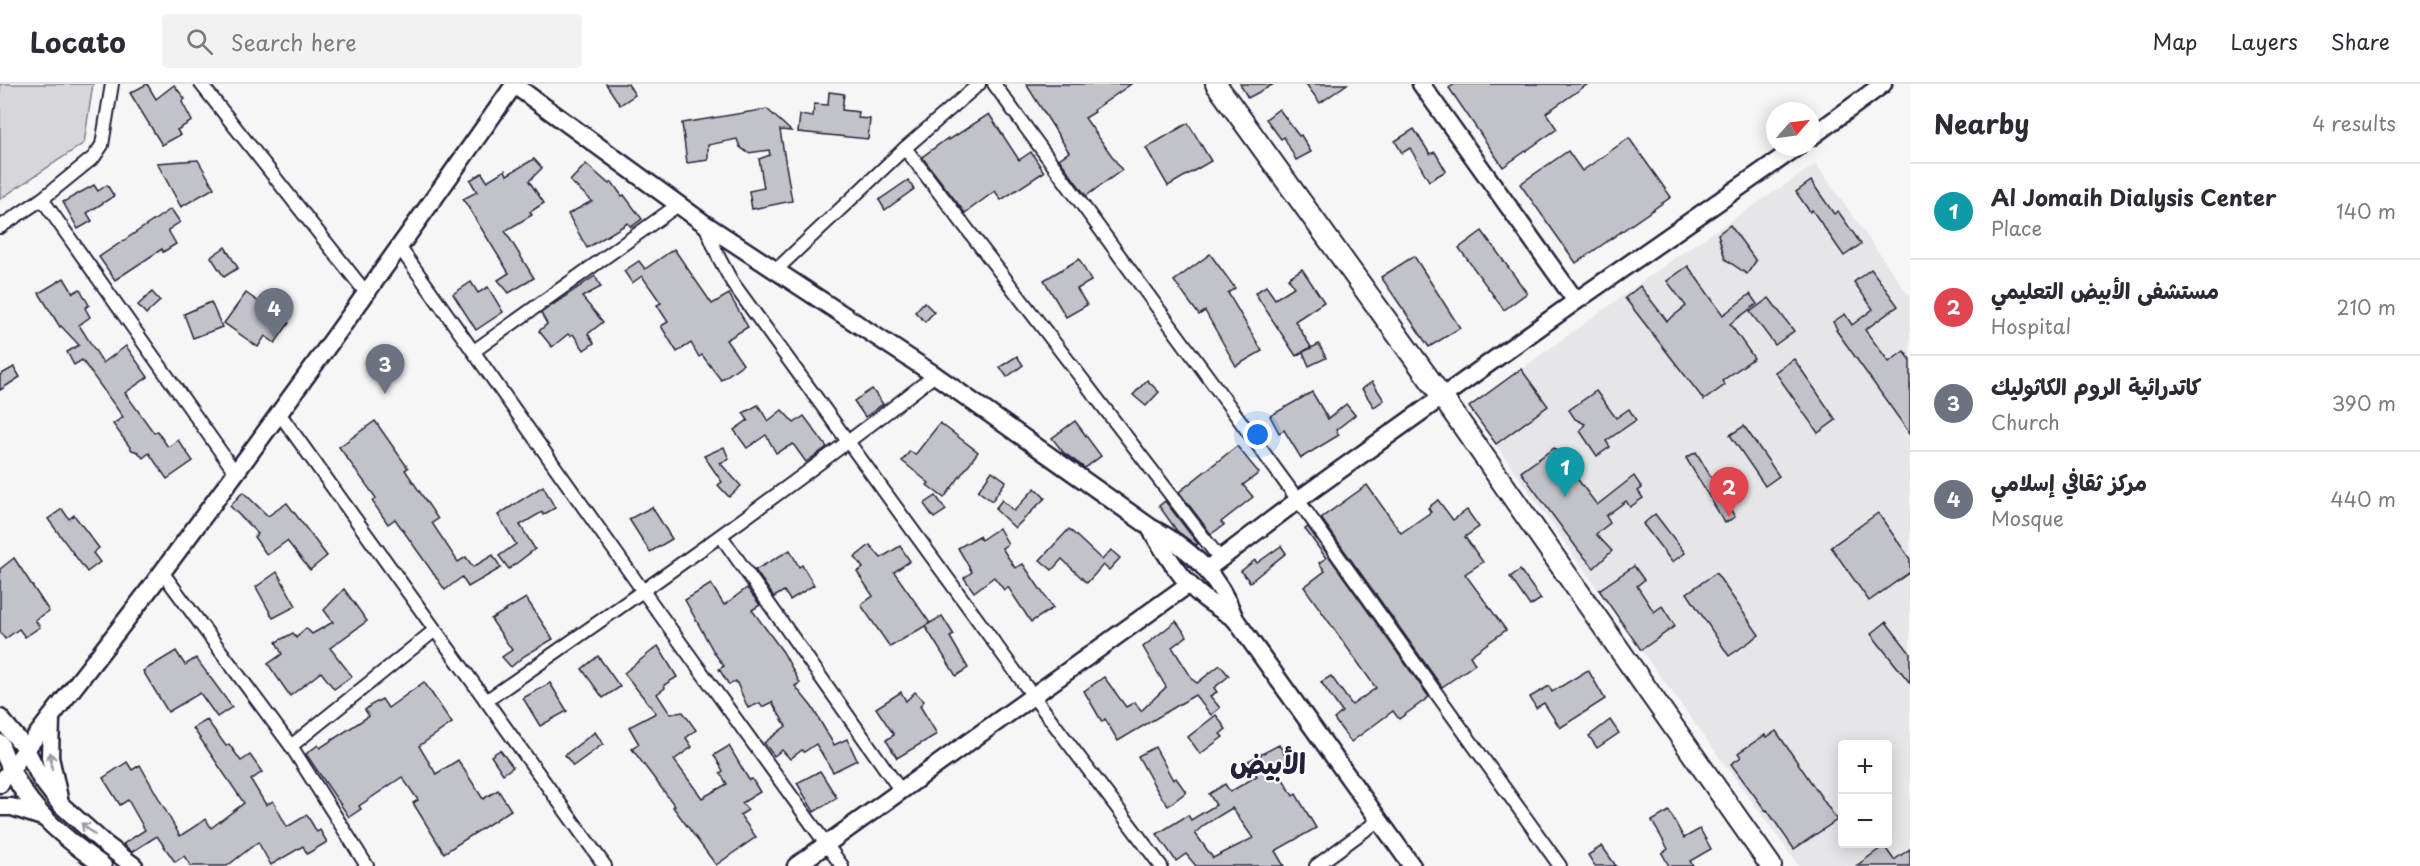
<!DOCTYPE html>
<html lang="en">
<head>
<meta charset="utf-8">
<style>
	body { margin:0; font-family:"Playpen Sans","Playpen Sans Arabic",sans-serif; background:#f2f2f3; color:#2b2b33 }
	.controls { position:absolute; right:18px; bottom:18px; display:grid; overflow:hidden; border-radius:6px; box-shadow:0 3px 15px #0003 }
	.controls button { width:54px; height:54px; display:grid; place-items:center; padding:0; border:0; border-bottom:2px solid #e1e1e2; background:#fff; color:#2b2b33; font:30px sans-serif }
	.compass { position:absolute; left:1766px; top:18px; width:54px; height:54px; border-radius:50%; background:#fff; box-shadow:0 3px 15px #0003; rotate:62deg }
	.you { position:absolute; left:1258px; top:351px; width:21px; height:21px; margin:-15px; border:4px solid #fff; border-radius:50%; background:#1a73e8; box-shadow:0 0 0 9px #1a73e833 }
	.badge { display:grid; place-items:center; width:39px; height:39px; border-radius:50%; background:#22223b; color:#fff; font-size:20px; font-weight:700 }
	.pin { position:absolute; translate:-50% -50px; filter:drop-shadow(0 2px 3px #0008) }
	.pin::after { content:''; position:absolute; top:32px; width:21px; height:18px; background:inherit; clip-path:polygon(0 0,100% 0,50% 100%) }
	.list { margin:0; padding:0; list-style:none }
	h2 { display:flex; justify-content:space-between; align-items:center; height:78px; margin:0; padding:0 24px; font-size:26px }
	h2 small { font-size:20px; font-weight:400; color:#7c7c81 }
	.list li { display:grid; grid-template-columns:39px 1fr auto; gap:18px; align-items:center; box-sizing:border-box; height:96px; padding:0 24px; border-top:2px solid #e1e1e2 }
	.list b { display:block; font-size:22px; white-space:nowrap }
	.list p { margin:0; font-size:20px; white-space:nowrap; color:#7c7c81 }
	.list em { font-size:20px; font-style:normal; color:#7c7c81 }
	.icon { flex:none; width:33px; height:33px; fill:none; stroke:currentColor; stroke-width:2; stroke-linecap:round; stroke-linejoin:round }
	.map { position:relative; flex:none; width:1910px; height:782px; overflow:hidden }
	header { display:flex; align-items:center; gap:36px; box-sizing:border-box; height:84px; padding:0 30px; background:#fff; border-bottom:2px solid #e1e1e2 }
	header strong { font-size:28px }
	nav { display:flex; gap:33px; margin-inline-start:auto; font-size:21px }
	.search { width:420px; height:54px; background:#f2f2f3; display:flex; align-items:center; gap:15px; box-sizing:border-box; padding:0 21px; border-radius:6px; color:#7c7c81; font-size:22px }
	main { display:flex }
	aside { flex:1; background:#fff }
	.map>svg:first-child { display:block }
	.built { fill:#e6e6e9; fill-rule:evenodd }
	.green { fill:#d7d7db; stroke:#7c7c8b; stroke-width:1.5 }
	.building { fill:#c2c2c9; stroke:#22223b; stroke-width:1.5; fill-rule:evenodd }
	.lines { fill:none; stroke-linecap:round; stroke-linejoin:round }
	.street-casing { stroke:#22223b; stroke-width:16 }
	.secondary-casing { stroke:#22223b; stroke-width:21 }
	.primary-casing { stroke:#22223b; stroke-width:24 }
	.street { stroke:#fff; stroke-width:12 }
	.secondary { stroke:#fff; stroke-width:16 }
	.primary { stroke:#fff; stroke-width:20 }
	.oneway { stroke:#9c9ca7 }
	.labels { text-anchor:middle; stroke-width:4.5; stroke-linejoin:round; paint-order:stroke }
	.town-label { font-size:28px; font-weight:bold; fill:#22223b; stroke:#fff }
</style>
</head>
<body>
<header>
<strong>Locato</strong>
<div class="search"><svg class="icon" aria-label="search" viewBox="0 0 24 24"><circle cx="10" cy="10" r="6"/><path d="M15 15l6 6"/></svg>Search here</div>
<nav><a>Map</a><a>Layers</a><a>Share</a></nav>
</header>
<main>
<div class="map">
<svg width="1910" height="782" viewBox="0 0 1910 782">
	<rect width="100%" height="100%" fill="#f6f6f7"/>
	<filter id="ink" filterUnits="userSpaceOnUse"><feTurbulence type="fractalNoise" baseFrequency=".0167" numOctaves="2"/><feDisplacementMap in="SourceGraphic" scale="12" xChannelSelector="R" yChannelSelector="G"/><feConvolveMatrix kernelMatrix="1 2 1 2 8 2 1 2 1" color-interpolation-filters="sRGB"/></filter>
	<g filter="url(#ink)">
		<path class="built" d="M1816 80 1910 213V782H1799L1641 566 1469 323 1679 171ZM1842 660H1888V760H1842Z"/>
		<path class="green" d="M0 0H93L84 59 0 115Z"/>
		<g class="building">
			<path d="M147 0 156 15 174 1 185 15 182 18 192 37 177 46 180 51 162 61 130 9Z"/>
			<path d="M606 0H628L635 11 620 21Z"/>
			<path d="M1026 0H1131L1094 26 1095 28 1085 34 1122 86 1086 112 1059 75 1069 68Z"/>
			<path d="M1240 0H1274L1248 14Z"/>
			<path d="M1306 0H1347L1320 19Z"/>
			<path d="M1455 0H1588L1546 29 1557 45 1503 83 1449 4Z"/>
			<path d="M829 8 844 10 842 26 859 28 858 34 870 35 868 55 798 48 800 31 813 33 814 20 828 21Z"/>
			<path d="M767 25 791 47 780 46 792 117 752 125 749 107 764 104 759 75 770 71 769 66 748 69 740 63 737 55 708 61V76L687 79 682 39Z"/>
			<path d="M1279 25 1299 52 1301 51 1311 68 1296 76 1284 53 1281 55 1266 35Z"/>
			<path d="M989 30 1019 76 1031 68 1044 88 1001 116 995 107 965 129 922 73 948 54 949 56Z"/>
			<path d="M1188 39 1211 77 1168 102 1146 64Z"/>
			<path d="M1414 45 1430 70 1435 68 1446 87 1429 97 1410 64 1402 69 1395 57Z"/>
			<path d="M1629 54 1671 113 1576 179 1520 100 1568 67 1582 87Z"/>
			<path d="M534 75 542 84 529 97 544 119 530 128 532 131 505 147 534 194 509 209 498 196 509 189 463 115 477 108 470 96 482 89 487 97 505 86 507 91Z"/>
			<path d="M198 76 214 104 181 123 157 79Z"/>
			<path d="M586 80 609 100 612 98 622 112 624 111 642 135 631 143 628 139 587 164 568 130 592 117 570 97Z"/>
			<path d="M908 96 914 105 885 126 879 116Z"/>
			<path d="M1811 97 1834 130 1838 127 1861 160 1844 172 1812 126 1810 128 1796 108Z"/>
			<path d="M94 101 98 107 107 101 114 112 87 129 92 137 78 145 63 118Z"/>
			<path d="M171 125 180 138 168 146 176 160 163 168 162 165 115 196 99 173Z"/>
			<path d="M1730 141 1756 177 1747 190 1725 175 1718 150Z"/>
			<path d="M1482 147 1527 209 1504 226 1459 164Z"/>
			<path d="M225 163 238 184 224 193 211 173Z"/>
			<path d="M674 165 712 220 729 210 748 243 726 256 743 280 721 296 702 271 699 273 691 259 677 268 661 242 668 238 657 221 661 219 642 192 632 199 624 187 639 177 645 185Z"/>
			<path d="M1210 170 1235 204 1228 209 1262 267 1236 282 1205 227 1199 231 1174 197Z"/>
			<path d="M1414 172 1460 244 1429 263 1381 193Z"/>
			<path d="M1079 175 1091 197 1077 205 1087 221 1066 233 1044 196Z"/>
			<path d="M1688 182 1723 231 1750 210 1757 220 1730 240 1754 274 1722 297 1725 301 1704 316 1625 214 1640 202 1667 237 1686 222 1667 197Z"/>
			<path d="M1302 185 1324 218 1295 237 1311 263 1296 272 1255 209 1266 202 1275 215 1294 203 1288 194Z"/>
			<path d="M1871 185 1898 222 1865 246 1889 278 1904 267 1910 275V350L1836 246 1837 245 1833 238 1845 230 1852 241 1873 225 1854 198Z"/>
			<path d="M595 192 601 203 582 213 603 238 588 250 594 259 584 266 573 250 570 252 568 250 552 263 539 247 547 240 541 229Z"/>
			<path d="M64 194 73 209 80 205 89 221 85 224 90 233 79 241 103 279 126 262 148 293 125 309 154 349 157 347 168 363 178 356 193 377 167 395 149 369 143 374 138 368 132 366 113 340 123 333 82 276 74 281 67 268 79 261 61 242 60 243 39 209Z"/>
			<path d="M471 198 478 209 488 203 503 228 476 246 453 210Z"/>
			<path d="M152 208 160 217 146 230 138 221Z"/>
			<path d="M246 209 289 239 275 259 265 252 258 263 224 239Z"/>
			<path d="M1769 214 1794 247 1775 261 1750 228Z"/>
			<path d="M211 218 222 243 193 254 184 230Z"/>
			<path d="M924 218 934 228 925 238 915 228Z"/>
			<path d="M1319 260 1326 274 1309 282 1303 268Z"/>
			<path d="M1017 272 1023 281 1007 293 1000 283Z"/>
			<path d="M1794 275 1836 336 1818 349 1775 288Z"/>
			<path d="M14 283 20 293 0 306V291Z"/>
			<path d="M1521 285 1548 322 1496 360 1469 323Z"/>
			<path d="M1147 296 1159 308 1146 322 1133 311Z"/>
			<path d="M1372 298 1384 316 1374 323 1362 305Z"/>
			<path d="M872 305 883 320 865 333 854 317Z"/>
			<path d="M1596 307 1616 334 1629 325 1636 336 1606 357 1610 363 1597 372 1580 347 1585 340 1575 335 1569 326Z"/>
			<path d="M1312 308 1328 335 1346 320 1355 331 1336 346 1339 351 1301 374 1284 346 1279 349 1270 332Z"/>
			<path d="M758 321 768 337 782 326 794 339 804 332 827 363 806 378 793 360 776 369 766 351 747 364 734 346 748 336 743 329Z"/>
			<path d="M375 337 408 384 405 386 438 435 432 439 458 478 466 473 473 483 493 471 501 484 468 503 462 493 445 506 395 435 388 440 372 417 376 414 339 363Z"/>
			<path d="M1075 337 1101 372 1085 384 1063 368 1052 354Z"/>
			<path d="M940 339 978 368 944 414 927 401 929 399 902 377 910 367 915 371Z"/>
			<path d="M1744 342 1779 392 1765 402 1730 351Z"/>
			<path d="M1237 362 1259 389 1243 401 1253 413 1221 438 1224 441 1211 450 1179 408Z"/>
			<path d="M724 363 729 375 720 379 741 402 729 413 718 401 722 398 704 372Z"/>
			<path d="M1554 364 1597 421 1634 392 1642 404 1638 407 1643 414 1630 423 1626 417 1606 432 1610 439 1596 450 1612 467 1594 484 1579 467 1521 388Z"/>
			<path d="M1696 368 1735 433 1725 439 1686 374Z"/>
			<path d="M992 387 1006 397 992 417 978 407Z"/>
			<path d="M1367 401 1401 449 1431 428 1428 424 1438 416 1453 436 1467 426 1479 443 1465 453 1483 478 1465 490 1506 546 1470 572 1475 580 1442 603 1321 434Z"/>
			<path d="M543 402 555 424 543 431 542 428 520 441 535 465 509 485 499 472 516 460 498 431Z"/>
			<path d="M1035 404 1045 414 1015 444 995 425 1002 416 1014 427Z"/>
			<path d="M243 408 268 432 287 419 327 472 310 486 287 457 267 471 254 453 258 450 230 422Z"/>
			<path d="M936 412 946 426 934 434 924 420Z"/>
			<path d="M1165 417 1198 460 1196 461 1177 447 1159 422Z"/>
			<path d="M652 423 672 455 650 468 629 435Z"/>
			<path d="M62 425 69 435 74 431 99 464 93 469 100 478 87 488 48 435Z"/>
			<path d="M1878 429 1910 475V488L1869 517 1831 463Z"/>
			<path d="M1655 430 1685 469 1672 478 1643 440Z"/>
			<path d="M1308 443 1429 613 1399 635 1393 627 1351 658 1334 635 1342 628 1321 598 1331 592 1352 621 1376 604 1304 503 1325 487 1319 479 1326 474 1305 445Z"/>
			<path d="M999 444 1008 460 1002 464 1015 484 1023 480 1053 524 1031 538 1008 503 1004 506 994 493 974 508 964 494 972 488 958 464 979 452 981 456Z"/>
			<path d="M1069 445 1102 476 1111 466 1120 474 1109 486 1103 481 1087 499 1062 475 1052 486 1040 476Z"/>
			<path d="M870 461 881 474 900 462 910 477 894 488 930 539 890 563 861 521 873 512 857 488 863 484 855 473Z"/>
			<path d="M1281 462 1286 469 1250 498 1241 487 1255 476 1257 479Z"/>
			<path d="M790 466 799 483 802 481 814 501 790 516 784 507 774 513 755 486Z"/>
			<path d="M14 474 49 527 35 536 40 543 25 553 19 545 5 555 0 548V485Z"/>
			<path d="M1634 482 1644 496 1637 502 1654 528 1662 522 1675 542 1641 566 1599 506Z"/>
			<path d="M1520 486 1541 515 1530 522 1510 493Z"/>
			<path d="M277 488 296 522 273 534 256 503Z"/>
			<path d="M1716 489 1759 551 1729 572 1687 509Z"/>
			<path d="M711 500 724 521 747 504 760 521 752 526 783 568 800 599 795 602 812 623 834 661 847 655 857 676 833 688 816 660 804 668 802 666 790 675 782 666 774 672 764 659 786 642 772 618 762 623 760 619 748 624 736 597 729 601 719 585 724 582 715 570 685 516Z"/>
			<path d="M344 505 367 537 330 564 352 592 334 605 321 588 290 612 268 580 282 570 276 558 293 549 296 554 306 544 312 550 333 538 324 526Z"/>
			<path d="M526 514 553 555 524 572 511 583 502 573 512 566 491 535Z"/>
			<path d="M942 532 954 551 950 553 968 584 956 592 925 542Z"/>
			<path d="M1176 537 1187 552 1172 563 1193 596 1197 599 1220 581 1229 592 1214 604 1217 608 1210 612 1220 624 1211 631 1195 611 1118 657 1105 635 1102 638 1084 607 1104 593 1126 623 1135 618 1141 627 1166 603 1143 563Z"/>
			<path d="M1886 538 1910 569V599L1871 550Z"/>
			<path d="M658 562 677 593 664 601 665 604 657 610 670 630 683 628 696 646 686 654 692 663 674 676 702 714 727 700 720 689 723 687 714 671 729 662 749 696 752 695 760 708 742 719 748 726 740 731 756 753 716 781 673 723 675 722 632 665 639 660 629 643 656 629 624 589Z"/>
			<path d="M176 567 185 581 196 574 232 623 217 633 200 609 168 628 143 587Z"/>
			<path d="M598 572 620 603 603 614 582 585Z"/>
			<path d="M1588 586 1605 615 1560 644 1544 619 1536 624 1530 613 1549 602 1552 608Z"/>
			<path d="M424 598 452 639 419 662 436 690 458 676 483 715 498 706 511 726 444 769 413 719 418 716 402 693 359 722 361 725 349 733 306 670 318 661 320 664 369 632 365 626 371 621 382 615 388 624Z"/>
			<path d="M550 599 567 627 540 642 523 614Z"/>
			<path d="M901 608 906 617 915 608 924 617 920 622 937 650 897 674 886 656 894 651 876 624Z"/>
			<path d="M1216 631 1226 645 1220 650 1223 653 1200 670 1188 653Z"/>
			<path d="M207 636 226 662 229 660 241 677 250 671 262 688 251 696 266 721 273 717 287 743 307 731 317 748 320 746 327 758 307 770 303 762 271 781 258 758 227 782H191L184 772 175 778 157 752 132 768 123 760 145 746 128 716 120 721 103 694 127 678 132 686 140 681 180 752 206 735 211 744 244 719 193 644Z"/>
			<path d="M1610 636 1619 649 1597 664 1589 652Z"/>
			<path d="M1776 647 1837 736 1794 765 1767 726 1766 727 1731 680 1741 673 1738 669 1765 651 1767 653Z"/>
			<path d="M595 648 603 660 573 682 565 671Z"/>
			<path d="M1279 661 1288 676 1277 685 1293 712 1296 710 1316 744 1275 767 1284 782H1196L1186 770 1176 777 1157 750 1188 731 1191 736 1216 721 1209 710 1225 700 1230 708 1257 692 1248 677ZM1232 724 1253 754 1213 774 1195 749 1204 741Z"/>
			<path d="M1155 663 1173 696 1176 694 1186 708 1168 722 1158 708 1138 672Z"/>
			<path d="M500 666 513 683 503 690 491 672Z"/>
			<path d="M820 687 837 714 814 728 797 699Z"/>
			<path d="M1669 727 1684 754 1700 745 1711 765 1690 777 1693 782H1669L1662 769 1668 765 1652 737Z"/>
			<path d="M1602 762 1616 782H1595L1588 771Z"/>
			<path d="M1884 762 1894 776 1910 765V782H1856Z"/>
		</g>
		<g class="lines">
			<g class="street-casing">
				<g id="street">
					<path d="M201 0 367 210"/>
					<path d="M994 0 1298 416 1560 782"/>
					<path d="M905 64 1220 475"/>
					<path d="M42 115 94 73 102 61 112 0"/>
					<path d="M705 141 719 174 732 198 1033 612 1161 782"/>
					<path d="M0 143 42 115 235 388"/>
					<path d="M400 164 643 507 842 782"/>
					<path d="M776 186 905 64 979 0"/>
					<path d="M474 267 678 121"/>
					<path d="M279 329 605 782"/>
					<path d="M721 452 901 707"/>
					<path d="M162 488 291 662 435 546"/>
					<path d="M486 617C638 511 789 405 935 291"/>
					<path d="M291 662 367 782"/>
					<path d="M1316 782 1379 736"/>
				</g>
			</g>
			<g class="secondary-casing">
				<g id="secondary">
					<path d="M513 0 705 140 935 291 1150 443C1191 464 1219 492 1235 535L1412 782"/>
					<path d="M1421 0 1576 217"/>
					<path d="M1811 53 1883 0"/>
					<path d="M1150 444C1165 469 1181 496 1204 514 1214 522 1225 528 1235 535"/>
					<path d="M1207 485 1298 416 1576 217 1797 63"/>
					<path d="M51 633 50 673 59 714"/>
					<path d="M0 634 26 665 41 695 60 720 106 761 134 782"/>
					<path d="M0 659C21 720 53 745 103 782"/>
					<path d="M0 700C53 628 110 559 163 487 282 327 399 165 514 1"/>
					<path d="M0 723H12L42 733"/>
					<path d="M796 782 1189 500"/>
				</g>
			</g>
			<g class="primary-casing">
				<path id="primary" d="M1216 0 1443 314 1771 782"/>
			</g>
			<use href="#street" class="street"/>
			<use href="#secondary" class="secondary"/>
			<use href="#primary" class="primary"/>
		</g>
		<defs><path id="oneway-shaft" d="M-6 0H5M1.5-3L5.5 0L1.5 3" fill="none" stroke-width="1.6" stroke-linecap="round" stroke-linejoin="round" transform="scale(1.5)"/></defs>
		<g class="oneway">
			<use href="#oneway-shaft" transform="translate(51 677) rotate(-96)"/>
			<use href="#oneway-shaft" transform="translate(88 745) rotate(-138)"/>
		</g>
	</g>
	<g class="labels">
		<g class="town-label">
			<text x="1268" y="690">الأبيض</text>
		</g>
	</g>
</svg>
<div class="controls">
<button>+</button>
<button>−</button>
</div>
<svg class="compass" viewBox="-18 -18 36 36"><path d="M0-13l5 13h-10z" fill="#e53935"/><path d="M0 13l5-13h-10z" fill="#7c7c81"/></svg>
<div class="you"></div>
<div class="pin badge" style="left:1565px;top:413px;background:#0f9aa8">1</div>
<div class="pin badge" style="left:1729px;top:433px;background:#e0444e">2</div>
<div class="pin badge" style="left:385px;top:310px;background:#6b7280">3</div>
<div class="pin badge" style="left:274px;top:254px;background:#6b7280">4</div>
</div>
<aside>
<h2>Nearby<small>4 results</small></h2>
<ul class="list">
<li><span class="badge" style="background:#0f9aa8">1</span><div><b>Al Jomaih Dialysis Center</b><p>Place</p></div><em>140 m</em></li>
<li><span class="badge" style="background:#e0444e">2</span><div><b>مستشفى الأبيض التعليمي</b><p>Hospital</p></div><em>210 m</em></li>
<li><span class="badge" style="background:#6b7280">3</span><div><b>كاتدرائية الروم الكاثوليك</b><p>Church</p></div><em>390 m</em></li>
<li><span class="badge" style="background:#6b7280">4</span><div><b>مركز ثقافي إسلامي</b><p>Mosque</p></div><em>440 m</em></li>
</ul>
</aside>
</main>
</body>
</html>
